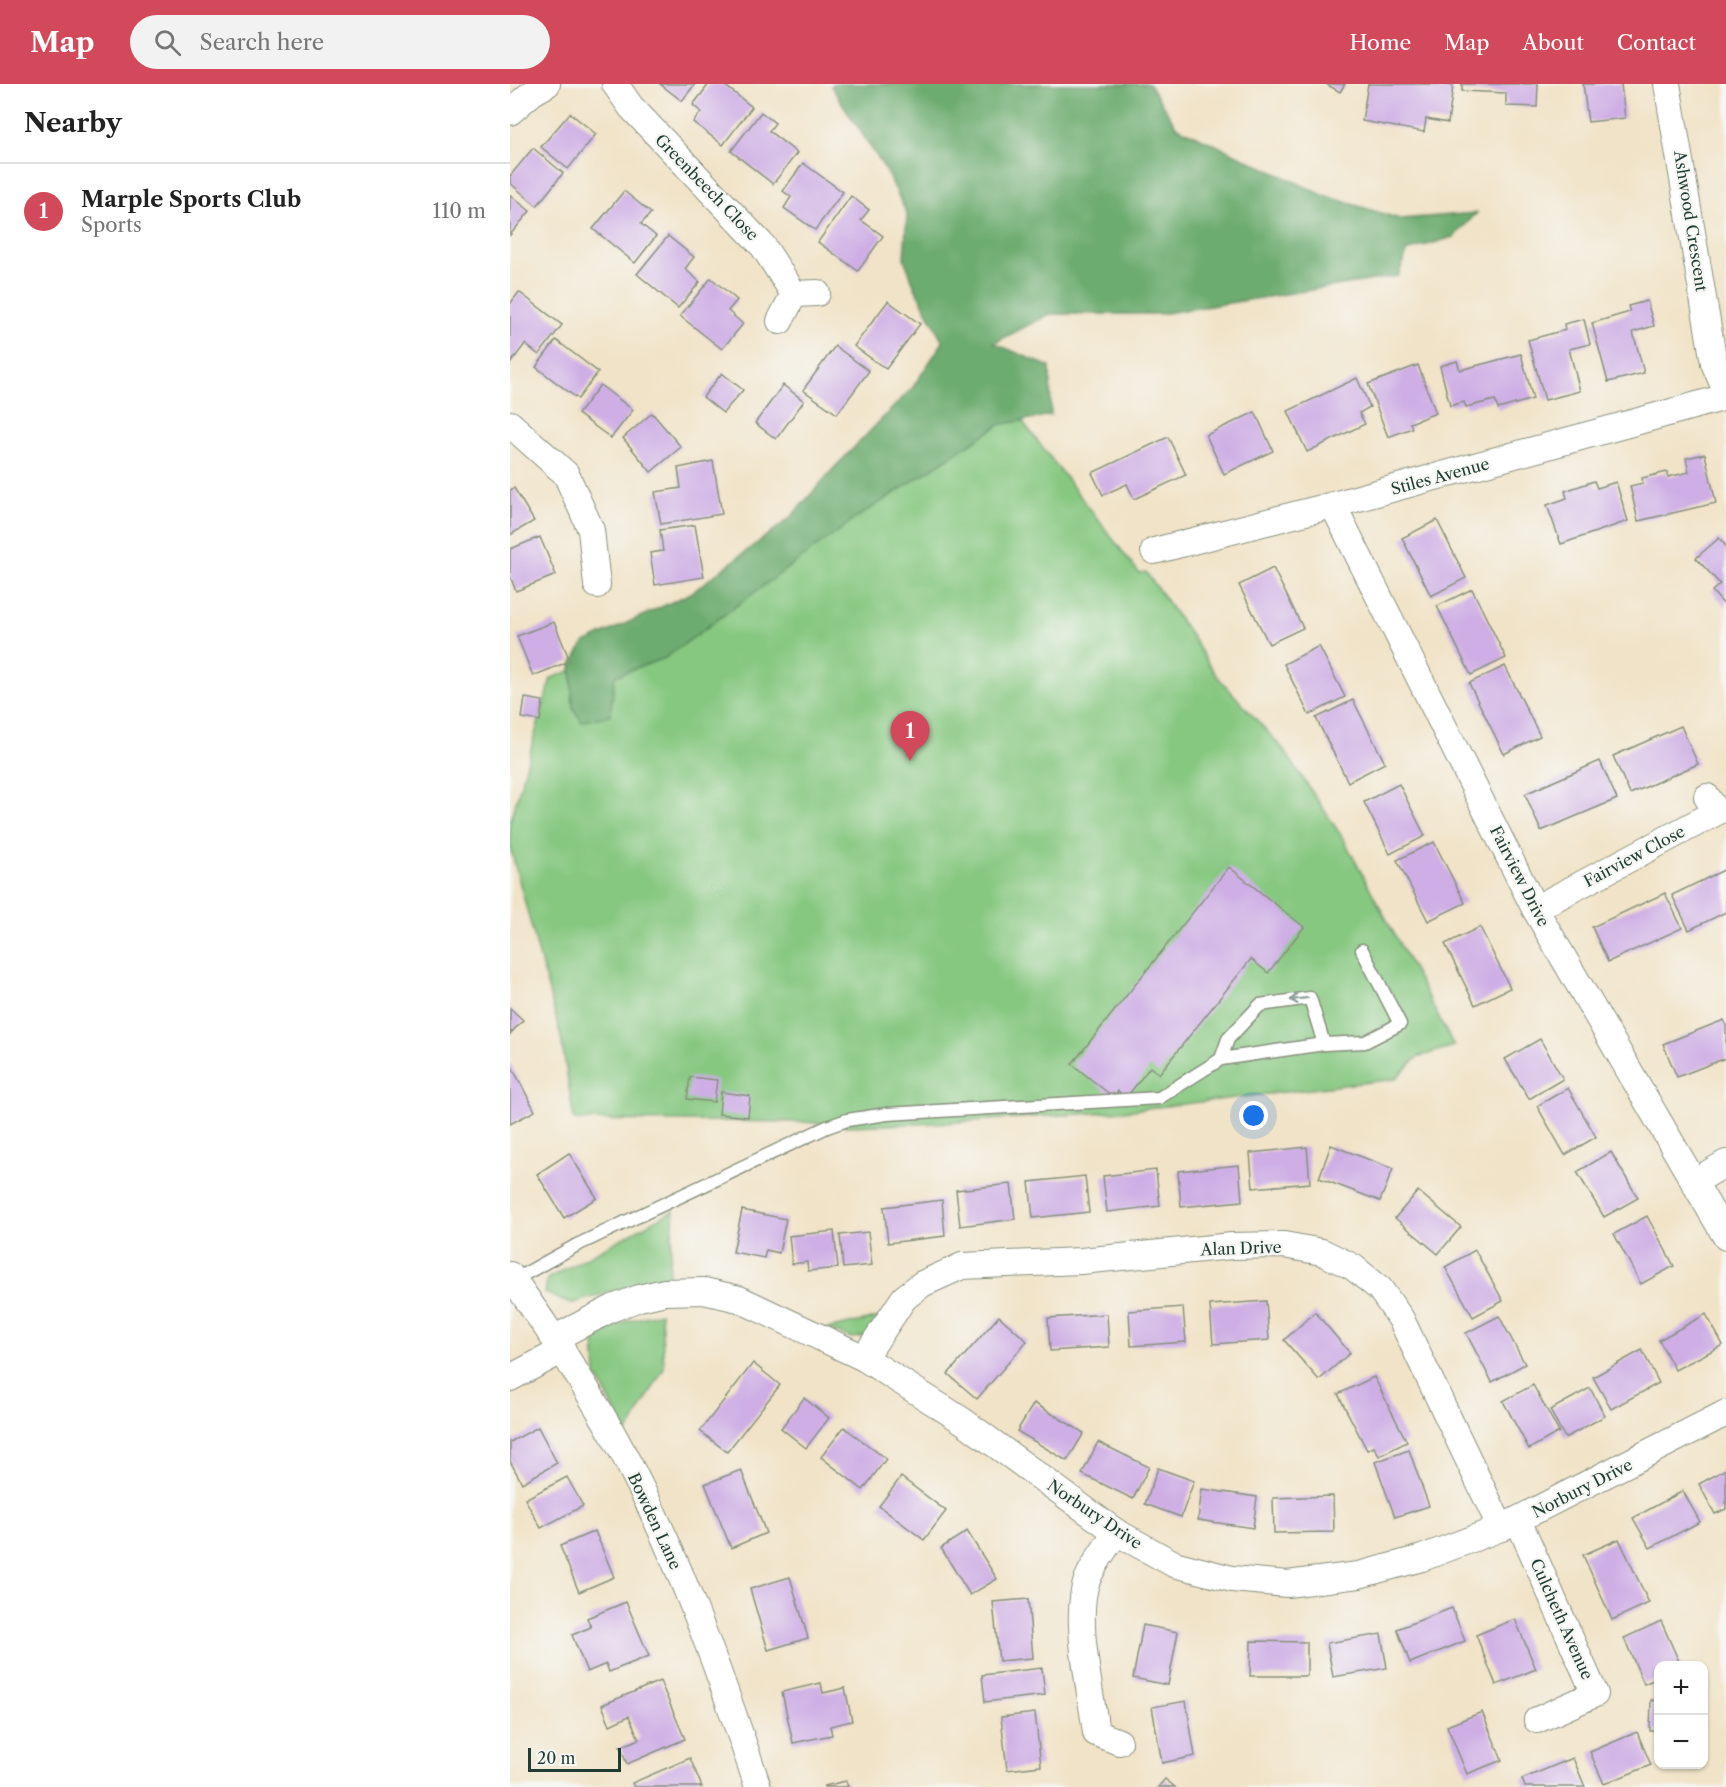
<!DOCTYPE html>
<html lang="en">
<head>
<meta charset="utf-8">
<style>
	body { margin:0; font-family:"Libre Caslon Text",serif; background:#f2f2f2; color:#222 }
	.controls { position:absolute; right:18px; bottom:18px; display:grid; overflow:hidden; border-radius:12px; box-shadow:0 2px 4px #0004 }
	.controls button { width:54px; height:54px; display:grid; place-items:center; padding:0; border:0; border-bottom:2px solid #e0e0e0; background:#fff; color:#222; font:30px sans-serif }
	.scale { position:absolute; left:18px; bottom:15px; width:93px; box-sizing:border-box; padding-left:6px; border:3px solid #1f3d34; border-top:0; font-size:16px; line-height:21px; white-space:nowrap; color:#1f3d34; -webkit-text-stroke:4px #f6f6f2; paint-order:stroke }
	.you { position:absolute; left:744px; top:1032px; width:21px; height:21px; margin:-15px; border:4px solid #fff; border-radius:50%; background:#1a73e8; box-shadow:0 0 0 9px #1a73e833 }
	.badge { display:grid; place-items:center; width:39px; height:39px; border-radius:50%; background:#d1495b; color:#fff; font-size:20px; font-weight:700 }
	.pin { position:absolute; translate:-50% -50px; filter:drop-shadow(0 2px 3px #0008) }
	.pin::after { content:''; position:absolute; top:32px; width:21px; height:18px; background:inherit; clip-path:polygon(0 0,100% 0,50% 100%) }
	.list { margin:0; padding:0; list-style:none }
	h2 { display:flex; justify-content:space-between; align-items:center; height:78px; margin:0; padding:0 24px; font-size:26px }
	h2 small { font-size:20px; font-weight:400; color:#767676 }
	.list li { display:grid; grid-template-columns:39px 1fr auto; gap:18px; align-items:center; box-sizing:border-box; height:96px; padding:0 24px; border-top:2px solid #e0e0e0 }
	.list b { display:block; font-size:22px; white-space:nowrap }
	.list p { margin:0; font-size:20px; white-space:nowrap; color:#767676 }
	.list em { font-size:20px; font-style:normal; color:#767676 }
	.icon { flex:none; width:33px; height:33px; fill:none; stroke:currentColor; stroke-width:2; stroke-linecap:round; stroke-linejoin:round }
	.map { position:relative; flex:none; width:1216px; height:1703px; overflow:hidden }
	header { display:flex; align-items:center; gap:36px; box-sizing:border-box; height:84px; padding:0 30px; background:#d1495b; color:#fff }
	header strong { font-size:28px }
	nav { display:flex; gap:33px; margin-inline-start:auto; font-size:21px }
	.search { width:420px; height:54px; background:#f2f2f2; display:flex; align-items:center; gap:15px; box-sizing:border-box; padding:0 21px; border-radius:33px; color:#767676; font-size:22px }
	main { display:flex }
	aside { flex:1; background:#fff }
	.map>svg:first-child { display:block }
	.green { fill:#87c881; stroke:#53825a; stroke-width:1.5 }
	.forest { fill:#6dac6f; stroke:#467452; stroke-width:1.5 }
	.building { fill:#ceaee5 }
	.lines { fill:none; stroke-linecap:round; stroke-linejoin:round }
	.service-casing { stroke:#88907e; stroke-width:15 }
	.minor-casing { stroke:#88907e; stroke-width:28 }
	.service { stroke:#fff; stroke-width:12 }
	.minor { stroke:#fff; stroke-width:26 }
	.oneway { stroke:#8f9e9a }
	.labels { text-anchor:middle; stroke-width:4.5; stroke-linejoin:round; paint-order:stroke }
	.street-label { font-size:16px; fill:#1f3d34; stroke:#f6f6f2 }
</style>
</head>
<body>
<header>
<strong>Map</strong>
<div class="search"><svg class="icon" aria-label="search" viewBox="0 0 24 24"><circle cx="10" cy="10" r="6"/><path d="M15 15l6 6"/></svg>Search here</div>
<nav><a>Home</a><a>Map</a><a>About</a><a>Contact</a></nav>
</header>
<main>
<aside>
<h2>Nearby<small></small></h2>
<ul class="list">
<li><span class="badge">1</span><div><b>Marple Sports Club</b><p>Sports</p></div><em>110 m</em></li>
</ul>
</aside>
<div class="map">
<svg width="1216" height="1703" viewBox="0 0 1216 1703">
	<rect width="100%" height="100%" fill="#f6f6f2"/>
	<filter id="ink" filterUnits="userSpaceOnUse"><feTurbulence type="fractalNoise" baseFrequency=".0167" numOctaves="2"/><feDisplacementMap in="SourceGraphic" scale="12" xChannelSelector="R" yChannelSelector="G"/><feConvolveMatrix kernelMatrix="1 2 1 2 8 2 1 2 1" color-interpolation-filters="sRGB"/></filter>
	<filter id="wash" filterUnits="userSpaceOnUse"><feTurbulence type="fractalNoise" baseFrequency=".008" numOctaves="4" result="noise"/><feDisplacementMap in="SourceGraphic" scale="24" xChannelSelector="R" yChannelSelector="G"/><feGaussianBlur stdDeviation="1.35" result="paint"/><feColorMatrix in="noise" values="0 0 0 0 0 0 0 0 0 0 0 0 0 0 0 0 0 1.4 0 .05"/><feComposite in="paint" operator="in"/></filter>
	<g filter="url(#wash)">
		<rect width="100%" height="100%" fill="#f1e3c7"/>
		<g class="green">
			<path d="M483 299 629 489 636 488 682 553 705 590 774 666 834 756 944 962 908 973 885 995 614 1027 432 1039 339 1042 293 1038 64 1036 51 953 0 763V739L41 594 109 569Z"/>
			<path d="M164 1126 159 1191 60 1220 35 1209 37 1195Z"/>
			<path d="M151 1229 154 1284 117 1349 86 1291 84 1254 117 1237Z"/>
			<path d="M371 1233 358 1252 341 1254 317 1245Z"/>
		</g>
		<path class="forest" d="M323 0H639L667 43 813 111 890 135 967 129 943 153 897 167 888 192 650 230H540L484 259 540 283 541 331 489 341 346 434 155 574 105 592 100 631 72 638 63 624 61 582 74 559 181 509 280 434 324 384 403 303 433 258 405 204 394 174 397 130 377 88 321 2Z"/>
		<g id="blocks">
			<g class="building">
				<path d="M150 0H185L172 17Z"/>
				<path d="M199 0H213L242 23 213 61 183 38 191 28 183 21Z"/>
				<path d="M816 0H835L830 8Z"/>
				<path d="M858 0H932L943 2 938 39 916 35 914 48 852 37Z"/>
				<path d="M952 0H1028L1027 23 996 22V9L952 7Z"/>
				<path d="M1073 0H1111L1115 34 1078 38Z"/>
				<path d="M251 28 265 39 259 47 287 69 263 100 221 67Z"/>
				<path d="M60 29 86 50 58 85 31 63Z"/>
				<path d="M23 64 53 89 27 122 0 99V92Z"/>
				<path d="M293 79 333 108 305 146 274 124 281 113 273 107Z"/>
				<path d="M114 107 141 129 131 140 146 152 125 179 83 145Z"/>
				<path d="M0 111 20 127 0 151Z"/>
				<path d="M341 112 359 126 351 136 373 152 348 187 308 158Z"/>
				<path d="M158 152 184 173 175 185 190 198 168 224 127 190Z"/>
				<path d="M201 194 227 216 218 227 233 240 212 265 170 232Z"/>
				<path d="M9 208 52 241 29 271 15 260 0 280V220Z"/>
				<path d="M378 217 410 240 376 285 344 262Z"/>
				<path d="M1137 217 1144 242 1123 248 1134 289 1098 298 1082 239 1120 228 1118 222Z"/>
				<path d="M1074 235 1080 260 1059 265 1070 307 1035 316 1018 256 1055 246 1054 240Z"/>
				<path d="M46 256 88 288 68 315 26 283Z"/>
				<path d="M325 262 359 287 327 330 293 306Z"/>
				<path d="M1011 270 1023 315 988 325 985 316 956 323 954 318 940 322 930 282 947 277 950 286Z"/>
				<path d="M908 281 926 329 900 339 902 344 878 353 858 300Z"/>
				<path d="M212 289 233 306 213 329 193 313Z"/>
				<path d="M847 294 860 323 849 329 855 340 797 368 778 327Z"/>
				<path d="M90 301 123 326 101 354 68 330Z"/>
				<path d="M273 301 294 317 266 355 245 339Z"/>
				<path d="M745 328 763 367 714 390 696 351Z"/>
				<path d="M142 329 171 363 141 388 113 354Z"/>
				<path d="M658 353 676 391 624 415 617 400 593 411 582 389Z"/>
				<path d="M1195 370 1206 419 1128 437 1120 402 1133 399 1132 394 1157 388 1158 393 1179 388 1176 374Z"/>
				<path d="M203 377 212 430 151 440 145 408 171 404 168 384Z"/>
				<path d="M1084 397 1087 404 1106 398 1118 437 1051 460 1037 421 1057 414 1055 407Z"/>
				<path d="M4 404 24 437 0 451V406Z"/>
				<path d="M927 436 956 494 921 512 892 454Z"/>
				<path d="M185 441 194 493 145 501 140 469 153 467 150 446Z"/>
				<path d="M30 453 46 491 6 507 0 492V465Z"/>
				<path d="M1209 454 1216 462V523L1202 507 1210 500 1186 474Z"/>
				<path d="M763 484 793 544 759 560 729 501Z"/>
				<path d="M962 505 996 574 961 591 927 522Z"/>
				<path d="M44 538 60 577 23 592 7 552Z"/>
				<path d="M809 562 835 613 799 631 774 580Z"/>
				<path d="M995 582 1030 652 994 670 959 599Z"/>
				<path d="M15 614 33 617 30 637 12 634Z"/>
				<path d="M843 616 875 679 838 698 806 634Z"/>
				<path d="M1171 642 1188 680 1120 710 1103 672Z"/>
				<path d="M1090 677 1107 715 1031 747 1015 710Z"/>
				<path d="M889 700 915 752 880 770 854 718Z"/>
				<path d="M924 758 955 819 918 837 887 776Z"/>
				<path d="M719 783 794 843 758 889 741 875 649 990 640 983 616 1014 608 1007 603 1013 562 980Z"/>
				<path d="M1216 785V828L1179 846 1162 811Z"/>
				<path d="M1155 809 1172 844 1098 878 1082 843Z"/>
				<path d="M970 843 1000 904 965 921 935 860Z"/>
				<path d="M0 924 13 936 0 950Z"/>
				<path d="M1214 936 1216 941V974L1167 993 1153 960Z"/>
				<path d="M1030 955 1053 995 1019 1015 995 975Z"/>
				<path d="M0 979 25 1027 0 1040Z"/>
				<path d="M180 993 207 996 204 1018 177 1015Z"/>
				<path d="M1058 1004 1086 1053 1055 1071 1027 1022Z"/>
				<path d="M211 1008 240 1012 238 1033 209 1030Z"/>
				<path d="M821 1061 883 1085 870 1117 809 1094Z"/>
				<path d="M797 1063 800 1099 743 1104 740 1069Z"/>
				<path d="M1101 1068 1128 1114 1094 1133 1067 1088Z"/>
				<path d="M59 1069 87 1114 54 1134 27 1090Z"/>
				<path d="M729 1081 732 1117 671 1123 668 1087Z"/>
				<path d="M646 1086 650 1122 597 1128 593 1092Z"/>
				<path d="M575 1092 579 1128 523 1134 519 1098Z"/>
				<path d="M501 1100 505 1135 450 1142 446 1106Z"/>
				<path d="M908 1107 951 1143 928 1170 885 1134Z"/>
				<path d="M432 1116 435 1152 378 1159 374 1123Z"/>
				<path d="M232 1126 276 1135 269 1169 256 1166 254 1174 223 1168Z"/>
				<path d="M1137 1132 1164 1182 1131 1200 1104 1150Z"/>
				<path d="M324 1147 328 1184 298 1187 297 1178 282 1180 279 1152Z"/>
				<path d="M358 1148 362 1181 333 1184 330 1151Z"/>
				<path d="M965 1166 993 1217 963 1233 935 1183Z"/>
				<path d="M756 1217 759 1256 703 1260 700 1221Z"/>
				<path d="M673 1223 676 1258 621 1262 619 1227Z"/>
				<path d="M805 1228 840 1269 809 1296 774 1256Z"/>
				<path d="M597 1230 599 1263 540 1267 538 1234Z"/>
				<path d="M1196 1230 1213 1261 1165 1286 1149 1256Z"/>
				<path d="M489 1232 517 1257 467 1315 438 1290Z"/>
				<path d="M989 1232 1015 1280 982 1298 956 1249Z"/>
				<path d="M1132 1266 1149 1299 1101 1325 1083 1293Z"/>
				<path d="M243 1279 270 1301 217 1368 190 1347Z"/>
				<path d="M864 1293 897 1358 869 1372 864 1363 857 1366 828 1310Z"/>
				<path d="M1023 1301 1049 1348 1019 1365 993 1317Z"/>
				<path d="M1080 1304 1095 1332 1055 1354 1040 1326Z"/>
				<path d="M294 1314 319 1334 296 1364 271 1344Z"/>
				<path d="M524 1319 574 1349 557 1377 507 1347Z"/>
				<path d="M28 1343 47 1379 12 1399 0 1377V1358Z"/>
				<path d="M334 1343 376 1375 353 1406 311 1373Z"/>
				<path d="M588 1358 639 1383 623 1415 572 1390Z"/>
				<path d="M899 1366 919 1422 885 1433 865 1378Z"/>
				<path d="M648 1384 684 1397 671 1433 635 1420Z"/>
				<path d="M1216 1385V1425L1205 1430 1189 1400Z"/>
				<path d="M231 1386 256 1449 221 1464 195 1400Z"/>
				<path d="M57 1393 73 1422 31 1444 15 1415Z"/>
				<path d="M391 1393 436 1427 414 1456 369 1422Z"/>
				<path d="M692 1405 747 1413 743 1444 688 1436Z"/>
				<path d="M1173 1407 1190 1438 1140 1464 1123 1434Z"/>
				<path d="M823 1412 824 1448 764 1449 763 1414Z"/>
				<path d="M85 1447 104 1493 69 1508 50 1462Z"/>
				<path d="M457 1447 487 1495 460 1511 431 1464Z"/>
				<path d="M1109 1455 1139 1519 1102 1536 1073 1471Z"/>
				<path d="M280 1493 298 1554 258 1566 240 1505Z"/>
				<path d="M518 1515 523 1574 489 1577 483 1518Z"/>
				<path d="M116 1518 139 1572 99 1588 96 1580 77 1588 62 1551 81 1543 77 1534Z"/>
				<path d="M942 1524 955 1557 900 1579 887 1545Z"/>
				<path d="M1005 1535 1026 1585 986 1601 966 1551Z"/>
				<path d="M1151 1537 1171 1582H1148V1594L1134 1600 1114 1554Z"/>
				<path d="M633 1541 668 1548 658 1601 623 1594Z"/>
				<path d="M871 1550 877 1584 823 1593 817 1559Z"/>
				<path d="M741 1557 797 1558V1592H740Z"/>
				<path d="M532 1584 535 1611 475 1618 472 1591Z"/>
				<path d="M150 1597 175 1655 117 1680 110 1663 129 1655 119 1632 100 1641 92 1621Z"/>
				<path d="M311 1599 313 1609 335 1604 342 1637 320 1642 322 1651 283 1659 272 1608Z"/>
				<path d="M1141 1616 1148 1617V1647H1140Z"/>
				<path d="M676 1617 685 1672 652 1679 642 1623Z"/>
				<path d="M972 1628 992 1676 957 1690 937 1642Z"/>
				<path d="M525 1629 531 1682 497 1686 491 1633Z"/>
				<path d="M1127 1648 1141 1681 1094 1700 1080 1668Z"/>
				<path d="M180 1674 192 1703H124L122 1699Z"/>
				<path d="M1063 1674 1075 1703H1015L1012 1695Z"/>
				<path d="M655 1695 665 1703H648Z"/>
				<path d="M336 1697 338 1703H314V1702Z"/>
			</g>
		</g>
	</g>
	<g filter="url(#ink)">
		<use href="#blocks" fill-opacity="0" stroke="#88907e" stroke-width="1.5"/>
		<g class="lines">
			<g class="service-casing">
				<g id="service">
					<path d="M711 975 718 955 750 921 800 914 814 960"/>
					<path d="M4 1196 67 1161 317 1043 337 1036 377 1030 649 1014 711 975 814 960 855 958 890 940 852 866"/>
				</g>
			</g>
			<g class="minor-casing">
				<g id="minor">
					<path d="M105 0 121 23 253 162 284 210"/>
					<path d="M1157 0 1204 279 1216 307"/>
					<path d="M0 28 23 8 37 0"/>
					<path d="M270 237 284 210 307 209"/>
					<path d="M0 340 56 390 81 446 87 501"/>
					<path d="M823 421 1025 825 1216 1153"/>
					<path d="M644 467 823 421 1216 313"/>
					<path d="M1025 825 1207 728 1197 713"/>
					<path d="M1184 1098 1216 1079"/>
					<path d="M0 1191C40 1247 79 1305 112 1367 169 1473 210 1589 248 1703"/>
					<path d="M45 1254 103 1224 129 1214 155 1208 194 1207 229 1215 354 1274 453 1337 606 1448 664 1480 722 1495 777 1500 849 1491 912 1474 991 1444 1216 1329"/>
					<path d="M354 1274 394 1214 412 1200 452 1182 571 1177 722 1162 774 1161 812 1168 843 1183 870 1205 891 1235 991 1444"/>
					<path d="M0 1294 53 1266"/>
					<path d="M1008 1436 1085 1610 1027 1636"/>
					<path d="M606 1448C596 1464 584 1479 577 1496 563 1534 581 1607 586 1649L609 1658"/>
				</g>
			</g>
			<use href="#service" class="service"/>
			<use href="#minor" class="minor"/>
		</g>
		<defs><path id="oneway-shaft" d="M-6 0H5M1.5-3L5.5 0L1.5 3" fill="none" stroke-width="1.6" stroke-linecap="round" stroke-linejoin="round" transform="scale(1.5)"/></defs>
		<use class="oneway" href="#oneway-shaft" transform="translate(789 915) rotate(173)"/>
	</g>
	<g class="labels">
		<g class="street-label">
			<text transform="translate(197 103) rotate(46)" y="6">Greenbeech Close</text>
			<text transform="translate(1181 137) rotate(81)" y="6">Ashwood Crescent</text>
			<text transform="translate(930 392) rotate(-15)" y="6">Stiles Avenue</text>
			<text transform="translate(1124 772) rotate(-28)" y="6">Fairview Close</text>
			<text transform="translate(1010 792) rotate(63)" y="6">Fairview Drive</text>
			<text transform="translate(731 1164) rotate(-2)" y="6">Alan Drive</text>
			<text transform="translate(1072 1404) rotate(-27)" y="6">Norbury Drive</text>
			<text transform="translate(585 1430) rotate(34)" y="6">Norbury Drive</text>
			<text transform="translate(145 1437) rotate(65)" y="6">Bowden Lane</text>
			<text transform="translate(1052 1535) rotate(66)" y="6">Culcheth Avenue</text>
		</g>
	</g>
</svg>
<div class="controls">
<button>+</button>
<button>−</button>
</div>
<div class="scale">20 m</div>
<div class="you"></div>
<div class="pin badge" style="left:400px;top:677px">1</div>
</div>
</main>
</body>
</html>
